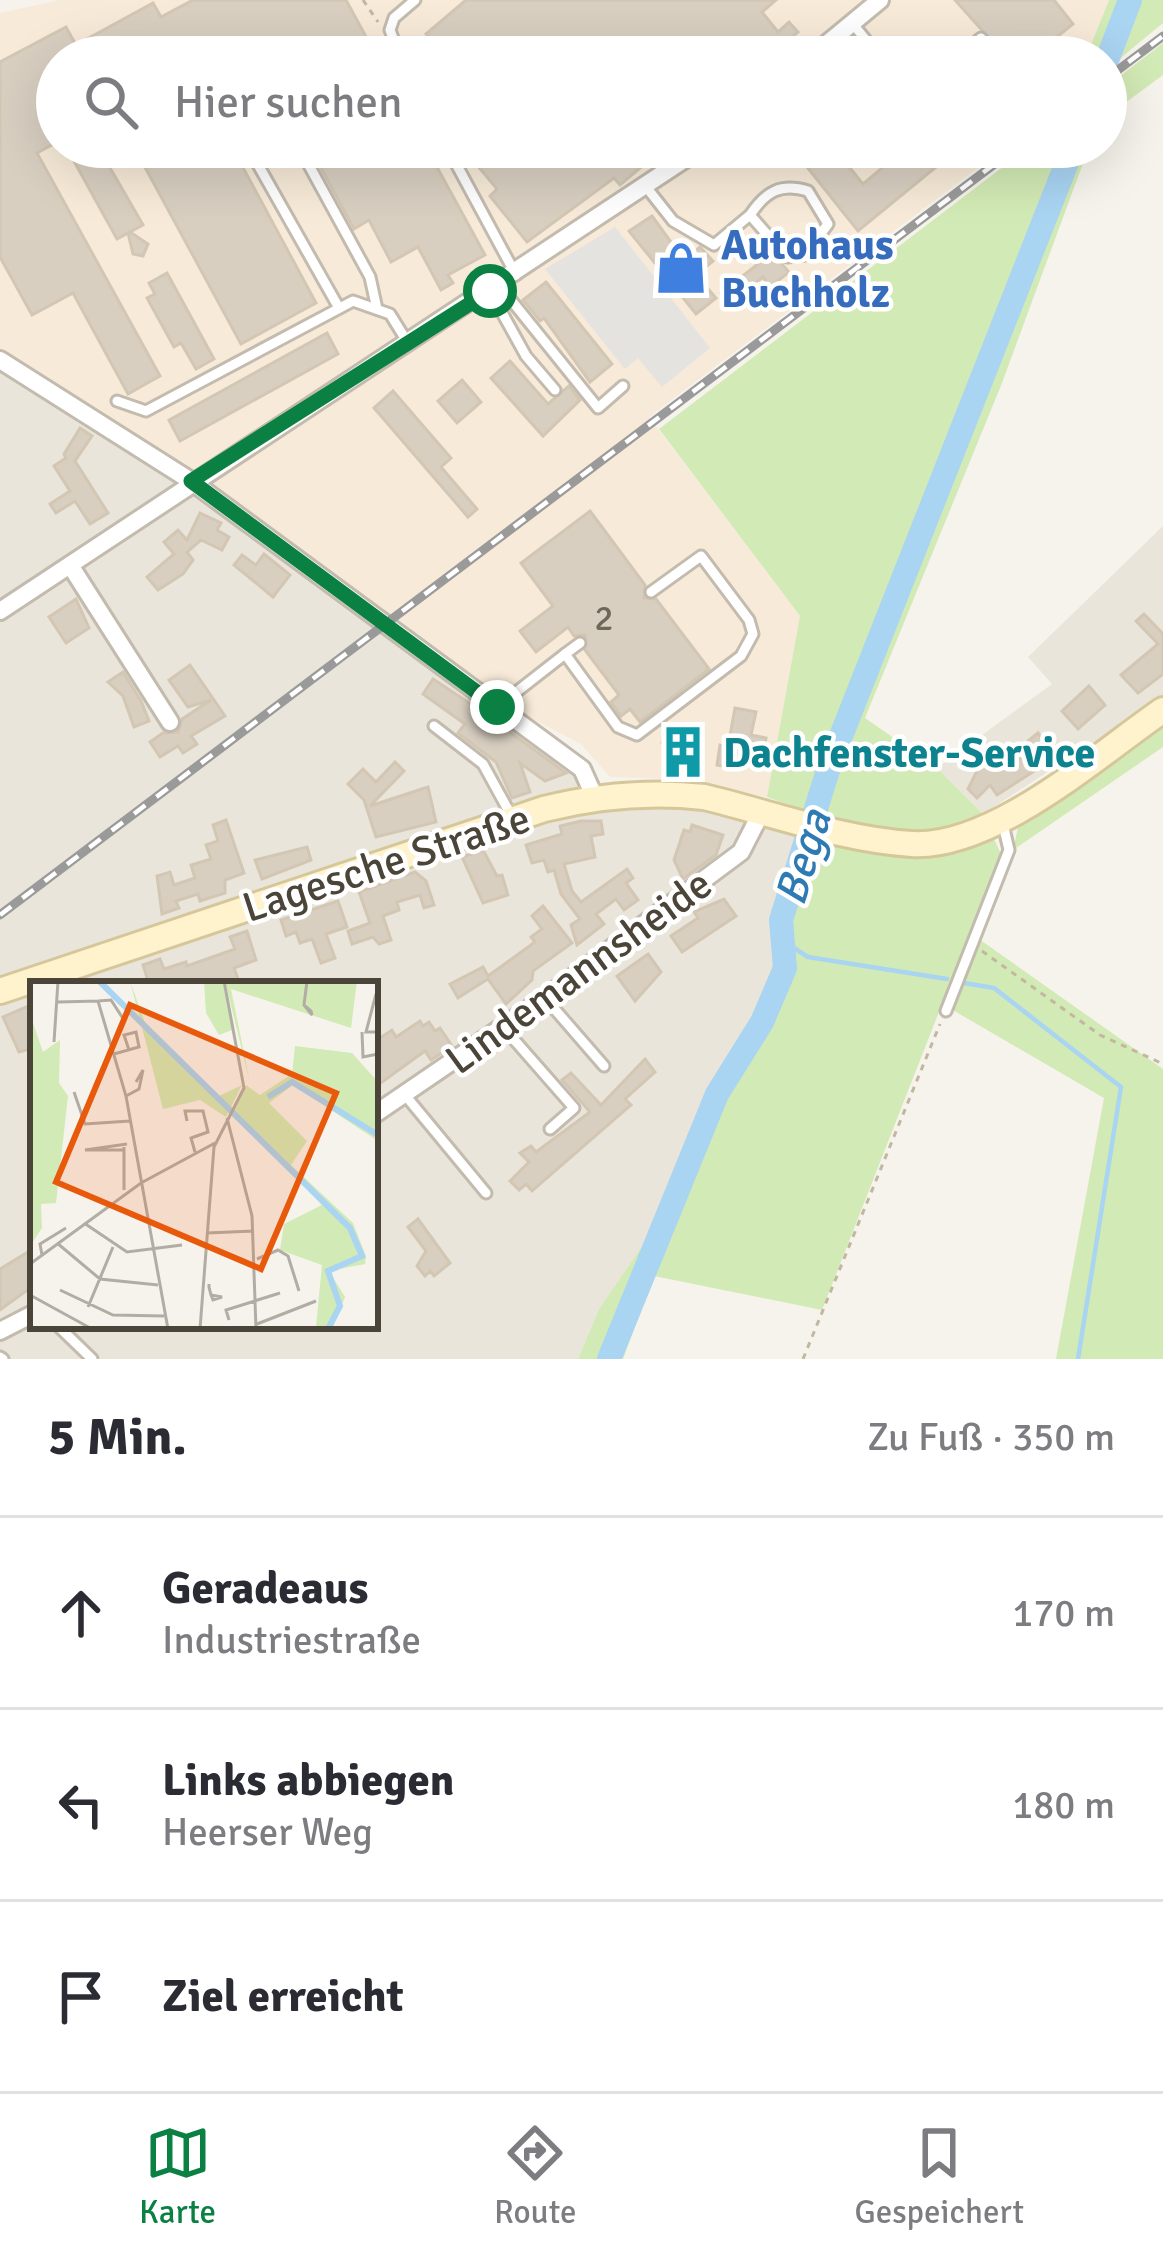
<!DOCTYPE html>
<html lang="de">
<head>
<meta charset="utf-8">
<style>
	body { margin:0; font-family:Signika,sans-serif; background:#f7f7f7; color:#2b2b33 }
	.stop { position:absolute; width:36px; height:36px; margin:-27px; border:9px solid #0b8043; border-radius:50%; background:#fff }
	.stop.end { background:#0b8043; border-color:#fff; box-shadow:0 3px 12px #0008 }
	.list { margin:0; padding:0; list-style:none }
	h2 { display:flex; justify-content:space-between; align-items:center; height:156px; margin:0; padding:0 48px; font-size:51px }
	h2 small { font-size:39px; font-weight:400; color:#7c7c81 }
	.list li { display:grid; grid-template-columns:78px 1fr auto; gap:36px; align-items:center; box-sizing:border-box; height:192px; padding:0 48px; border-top:3px solid #e1e1e2 }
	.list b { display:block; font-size:45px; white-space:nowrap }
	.list p { margin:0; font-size:39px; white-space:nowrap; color:#7c7c81 }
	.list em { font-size:39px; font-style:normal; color:#7c7c81 }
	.icon { flex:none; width:66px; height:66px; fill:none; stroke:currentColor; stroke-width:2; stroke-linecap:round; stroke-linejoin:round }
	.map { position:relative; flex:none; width:1163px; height:1359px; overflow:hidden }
	.search { position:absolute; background:#fff; box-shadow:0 12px 48px #0002; left:36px; right:36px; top:36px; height:132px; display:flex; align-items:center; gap:30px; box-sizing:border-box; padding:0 42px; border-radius:66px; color:#7c7c81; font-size:45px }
	.sheet { height:732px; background:#fff }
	nav { display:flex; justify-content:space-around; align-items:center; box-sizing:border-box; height:168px; border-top:3px solid #e1e1e2; background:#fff; font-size:33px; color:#7c7c81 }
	nav a { display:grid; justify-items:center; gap:6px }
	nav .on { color:#0b8043 }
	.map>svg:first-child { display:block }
	.residential { fill:#eae5da; fill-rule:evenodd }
	.commercial { fill:#f7ead8 }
	.green { fill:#d2eab5 }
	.parking { fill:#e5e3e0 }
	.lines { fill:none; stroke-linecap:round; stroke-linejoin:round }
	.stream { stroke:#a9d4f2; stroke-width:4.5 }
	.river { stroke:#a9d4f2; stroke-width:24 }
	.building { fill:#d8cfc1; stroke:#d3c7b4; stroke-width:3 }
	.lane-casing { stroke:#c2bbae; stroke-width:15 }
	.street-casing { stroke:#c2bbae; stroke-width:22 }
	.secondary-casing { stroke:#d6c79b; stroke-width:30 }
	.path { stroke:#c4b79f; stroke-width:3; stroke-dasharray:6 6; stroke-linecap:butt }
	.lane { stroke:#fff; stroke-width:9 }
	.street { stroke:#fff; stroke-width:16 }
	.secondary { stroke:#fff3cd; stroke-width:24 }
	.rail-casing { stroke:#9a9a9a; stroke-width:9 }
	.rail { stroke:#fff; stroke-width:4.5; stroke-dasharray:14; stroke-linecap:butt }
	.route { stroke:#0b8043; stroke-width:15 }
	.labels { text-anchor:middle; stroke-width:9; stroke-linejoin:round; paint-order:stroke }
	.number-label { font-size:36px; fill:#6e675b }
	.shop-label { font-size:42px; font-weight:bold; fill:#366cbe; stroke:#fff; text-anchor:start }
	.culture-label { font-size:42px; font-weight:bold; fill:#0d838f; stroke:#fff; text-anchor:start }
	.street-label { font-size:42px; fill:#4b4439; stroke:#fff }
	.water-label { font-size:45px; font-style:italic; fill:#2e7ab2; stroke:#fff }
	.inset-river { fill:none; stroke:#a9d4f2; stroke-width:6 }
	.inset-road { fill:none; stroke:#b2ada4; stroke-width:3 }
	.view { fill:#e8590c; fill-opacity:0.15; stroke:#e8590c; stroke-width:6 }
	.inset-edge { fill:none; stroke:#4b4439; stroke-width:6 }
</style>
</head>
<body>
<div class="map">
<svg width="1163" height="1359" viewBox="0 0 1163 1359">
	<rect width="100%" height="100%" fill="#f6f3ec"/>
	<g class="residential">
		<path d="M0 368 196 492 576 773 589 805 667 798 802 827 772 921 779 970 711 1094 653 1230 599 1309 578 1359H0ZM33 984H375V1326H33Z"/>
		<path d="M1163 526V697L983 814 937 768 1052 684 1028 657Z"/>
	</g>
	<path class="commercial" d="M60 0H1109L1086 57H57V147H1005L649 417 800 616 767 797 672 779 610 777 581 744 517 711 0 352V13Z"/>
	<g class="green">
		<path d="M1109 0H1163V23L1106 70V57H1086Z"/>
		<path d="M1163 43V75L1106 117V87Z"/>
		<path d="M1029 147H1089L1002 383 865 718 937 768 983 814C911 852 838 823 767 797L800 616 659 429Z"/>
		<path d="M1163 720V747L1013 850 1020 819Z"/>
		<path d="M813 836 947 850 993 837 1001 854 822 1310 654 1276 623 1359H578L599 1309 653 1230 655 1272 723 1094 769 1023 793 969 789 917Z"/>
		<path d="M979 939 1163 1069V1359H1056L1104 1098 951 1009Z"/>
	</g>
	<path class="parking" d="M615 227 710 348 662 387 638 358 625 369 545 269Z"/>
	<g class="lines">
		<g class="stream">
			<path d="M783 941 808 957 947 979"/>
			<path d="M964 983 994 988 1121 1087 1078 1359"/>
		</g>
		<g class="river">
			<path d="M1106 63 1130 0"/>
			<path d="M609 1359 717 1094 762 1022 785 968 781 920 830 764 1073 147"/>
		</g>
	</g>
	<g class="building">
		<path d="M193 0H346L377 57H278L275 53 267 57H57V142L37 153 160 376 128 394 73 293 32 315 0 257V62L66 27 76 45 153 3 161 17Z"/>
		<path d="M466 0H776L762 12 778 32 789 22 798 32 786 42 792 49 782 57H445L426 34Z"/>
		<path d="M955 0H1054L1073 24 1043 48 1047 52 1041 57H1006Z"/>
		<path d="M84 147H98L143 225 130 232 148 244 143 256 133 254 128 233 117 239 70 154Z"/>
		<path d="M134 147H232L316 303 241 344Z"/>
		<path d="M334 147H426L485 255 448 275 453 283 441 290 418 247 391 262 369 220 354 229 315 157Z"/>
		<path d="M499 147H665L620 185 614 178 527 242 490 196 497 189 477 165Z"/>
		<path d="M791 147H833L863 184 900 153 895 147H937L947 158 858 231Z"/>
		<path d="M652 216 684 260 700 247 713 261 696 275 716 298 696 314 629 231Z"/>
		<path d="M772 253 789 272 770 287 763 277 730 305 721 293Z"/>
		<path d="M167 273 214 359 196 369 181 343 174 347 147 298 155 294 149 283Z"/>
		<path d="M546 282 612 364 590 382 544 318 540 321 523 300Z"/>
		<path d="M327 333 338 354 180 441 169 420Z"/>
		<path d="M510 361 548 404 569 386 580 400 543 436 491 378Z"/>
		<path d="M462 380 481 402 457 423 438 401Z"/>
		<path d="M393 391 451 458 441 467 477 509 468 517 374 408Z"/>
		<path d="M80 428 92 436 75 461 108 513 90 524 75 501 56 513 50 504 70 491 54 466 66 458 64 454Z"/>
		<path d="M590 511 645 585 644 598 656 599 709 669 640 722 630 709 621 716 611 702 619 695 585 650V635L574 636 568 627 536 652 520 631 553 606 521 563Z"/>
		<path d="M200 513 221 523 217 530 229 537 222 550 201 540 187 552 193 560 183 574 158 590 147 577 174 554 164 542 178 530 187 540Z"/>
		<path d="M264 554 290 575 273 597 234 565 242 555 256 565Z"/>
		<path d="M76 599 89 628 66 643 49 617Z"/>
		<path d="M1144 614 1163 634V674L1138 693 1121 675 1158 644 1136 621Z"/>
		<path d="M190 665 225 716 191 736 197 744 183 753 178 746 160 757 150 742 163 733 178 732 182 719 211 700 188 707 169 680Z"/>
		<path d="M123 672 141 701 149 721 134 727 123 696 108 682Z"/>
		<path d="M433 679 477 708 566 773 545 781 520 763 530 792 512 798 496 762 458 733 465 724 423 694Z"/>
		<path d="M1089 686 1105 705 1078 729 1062 711Z"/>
		<path d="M735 708 756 712 751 735 766 738 764 750H743L740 769 717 765 720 745 728 747Z"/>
		<path d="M665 730 697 735 692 762 672 758 674 745 662 743Z"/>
		<path d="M1038 733 1056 757 997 795 990 785 977 798 968 789 979 767 973 751 985 742 1004 769 1033 749 1028 741Z"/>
		<path d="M395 762 404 771 370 806 428 787 436 822 376 837 364 800 348 784 363 769 376 782Z"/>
		<path d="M226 820 244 873 225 880V893L200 901 198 894 176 901 179 908 162 914 157 876 170 872 174 885 195 878 191 865 211 859 206 845 218 841 213 825Z"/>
		<path d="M581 821H601L603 834 591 836 595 857 564 864 572 891 581 902 627 869 633 878 626 883 638 900 624 910 616 899 596 914 604 924 577 945 571 925 580 919 561 894 554 870 548 872 544 860 532 863 526 845 562 834 560 826Z"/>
		<path d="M692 825 723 835 716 855 683 879 674 860 684 830 690 832Z"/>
		<path d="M307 847 311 860 262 879 255 860Z"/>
		<path d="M483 850 497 876 502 875 508 895 483 903 462 857Z"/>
		<path d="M415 872 426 881 434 905 424 908 420 895 397 902 399 910 383 916 391 940 379 944 373 937 352 944 348 931 370 923 359 892Z"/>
		<path d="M724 899 736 916 682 952 671 936 698 918 694 912Z"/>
		<path d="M338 901 347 927 326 934 335 958 321 963 312 939 300 943 296 932 286 936 281 920Z"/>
		<path d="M543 906 572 943 533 971 532 980 506 1004 488 979 458 998 450 984 483 967 488 976 535 942 531 937 542 929 532 916Z"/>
		<path d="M247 931 256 960 234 968 240 984H149L143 965 160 959 164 969 186 962 187 966 235 949 230 937Z"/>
		<path d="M648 954 661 972 635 1001 617 976Z"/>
		<path d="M33 1004V1048L19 1052 3 1017Z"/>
		<path d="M420 1021 423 1026 429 1022 435 1031 440 1028 452 1046 431 1060 425 1051 375 1087V1041L392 1030 396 1037Z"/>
		<path d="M645 1059 655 1072 625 1099 631 1105 532 1191 526 1184 519 1190 510 1181 529 1162 520 1153 531 1146 536 1152 590 1112 562 1080 571 1073 601 1105Z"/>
		<path d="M418 1219 450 1263 434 1276 430 1271 425 1276 417 1266 426 1251 408 1227Z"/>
		<path d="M33 1249V1286L0 1310V1269Z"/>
	</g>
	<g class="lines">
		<g class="lane-casing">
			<g id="lane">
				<path d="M852 23 880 57"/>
				<path d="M400 57 390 30 394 18 415 0"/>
				<path d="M958 57 981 38 997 57"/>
				<path d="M248 147 339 308"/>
				<path d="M299 147 370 277 377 309"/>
				<path d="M447 147 516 275"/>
				<path d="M952 147H980"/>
				<path d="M647 188 673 221 714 245 750 215 787 257 805 255 828 224 808 191C781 183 766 191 750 215"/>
				<path d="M499 285 598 408 623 386"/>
				<path d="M490 291 526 356 555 390"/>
				<path d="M117 401 146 411 353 301 390 314 408 343"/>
				<path d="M565 654 580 643"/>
				<path d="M497 707 565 654 618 727 637 735 741 656 753 634 749 620 701 556 651 592"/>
				<path d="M434 726 483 764 511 815"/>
				<path d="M545 998 604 1066"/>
				<path d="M946 1011 1009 850 1002 820"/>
				<path d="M503 1027 574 1108 550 1129"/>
				<path d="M405 1095 486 1193"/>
				<path d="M58 1326 92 1359"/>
				<path d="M0 1357 3 1359"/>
			</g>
		</g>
		<g class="street-casing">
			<g id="street">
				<path d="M811 57 880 0"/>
				<path d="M0 360 191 481 582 769 595 798"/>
				<path d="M70 565 170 722"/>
				<path d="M0 611 703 147"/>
				<path d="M375 1114 545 998 741 852 762 811"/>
				<path d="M0 1331 33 1314"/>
			</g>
		</g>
		<g class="secondary-casing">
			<path id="secondary" d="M0 991 544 809C596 796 650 791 704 797 771 813 843 840 912 844 993 849 1099 754 1163 710"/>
		</g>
		<g class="path">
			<path d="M363 0 378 22"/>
			<path d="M982 951 1100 1035 1163 1064"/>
			<path d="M803 1359 940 1024"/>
		</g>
		<use href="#lane" class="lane"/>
		<use href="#street" class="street"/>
		<use href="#secondary" class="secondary"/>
		<g class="rail-casing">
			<g id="rail">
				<path d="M1106 79 1163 36"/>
				<path d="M0 915 1017 147"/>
			</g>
		</g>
		<use href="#rail" class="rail"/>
	</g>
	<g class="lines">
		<path class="route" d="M490 291 191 481 497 707"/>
	</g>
	<defs>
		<g id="shop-bare" transform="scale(4.14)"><path d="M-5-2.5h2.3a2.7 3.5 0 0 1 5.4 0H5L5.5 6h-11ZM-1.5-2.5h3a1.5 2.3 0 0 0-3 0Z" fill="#3f7fe0" stroke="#fff" stroke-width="2.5" paint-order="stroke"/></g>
		<g id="building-bare" transform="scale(4.14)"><path d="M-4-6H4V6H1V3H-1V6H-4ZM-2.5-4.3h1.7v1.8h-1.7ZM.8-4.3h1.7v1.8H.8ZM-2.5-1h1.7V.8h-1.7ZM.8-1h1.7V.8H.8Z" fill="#0f9aa8" stroke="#fff" stroke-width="2.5" paint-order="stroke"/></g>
	</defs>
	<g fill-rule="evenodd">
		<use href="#shop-bare" x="681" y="268"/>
		<use href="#building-bare" x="683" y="752"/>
	</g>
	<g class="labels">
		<g class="number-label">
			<text x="604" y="630">2</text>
		</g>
		<g class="shop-label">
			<text x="721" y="259">Autohaus<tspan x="721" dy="48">Buchholz</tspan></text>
		</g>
		<g class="culture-label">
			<text x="723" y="767">Dachfenster-Service</text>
		</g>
		<g class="street-label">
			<text transform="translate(386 862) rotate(-18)" y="15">Lagesche Straße</text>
			<text transform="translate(578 971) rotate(-36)" y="15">Lindemannsheide</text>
		</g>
		<g class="water-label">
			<text transform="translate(802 857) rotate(-73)" y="16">Bega</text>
		</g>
	</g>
	<g transform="translate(30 981)">
		<rect width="348" height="348" fill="#f6f3ec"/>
		<path d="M100 0 115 42 189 115 212 104 196 136 170 119 133 128ZM174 0H193L202 49 189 54 176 32ZM195 0H327L321 47 201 8 220 102ZM0 33 13 71 30 59 29 102 38 115 26 222 11 223 12 247 0 265ZM265 65 322 72 348 101V160L263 104 239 122 277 160 261 184 323 242 336 275 335 283 299 290 315 316 302 348H277L286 346 292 284 250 269 254 243 292 224 204 131 216 104 230 114 262 93Z" fill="#d2eab5"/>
		<path class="inset-river" d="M69 0 320 247 332 275 298 290 310 325 298 348M238 116 262 101 348 154"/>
		<path class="inset-road" d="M346 13 336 51H348M68 20 81 19 94 39M28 21 68 20 96 115 138 348M274 24 282 34 281 30 274 24 277 0M332 51 333 76 348 73M24 61 28 0M84 73 109 66 106 51 94 54 99 69M44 111 55 143 100 140M96 115 109 108 113 89 106 101M197 137 222 235 226 348M157 140 155 130H173L178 151 161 157 165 171M94 169H55L97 163M94 209V166M54 242 97 271 152 264M177 252 224 250M27 262 70 298 128 304M12 274 10 263 36 247M227 278 248 269 258 275 269 310M0 283 111 202 185 162M179 303V306L181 314 183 319 192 316 181 314M30 309 83 334 134 335M0 314 62 348M58 326 83 266M199 339 196 329 250 312M227 343 286 320M170 348 184 166 214 107 194 0"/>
		<path class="view" d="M100 24 306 112 231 288 26 201Z"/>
		<rect width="348" height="348" class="inset-edge"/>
	</g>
</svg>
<div class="stop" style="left:490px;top:291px"></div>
<div class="stop end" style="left:497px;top:707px"></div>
<div class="search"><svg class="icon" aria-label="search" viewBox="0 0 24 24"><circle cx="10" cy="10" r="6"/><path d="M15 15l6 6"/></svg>Hier suchen</div>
</div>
<section class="sheet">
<h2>5 Min.<small>Zu Fuß · 350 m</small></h2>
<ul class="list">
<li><svg class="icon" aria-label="ahead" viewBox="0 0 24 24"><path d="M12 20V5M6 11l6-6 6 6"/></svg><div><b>Geradeaus</b><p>Industriestraße</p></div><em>170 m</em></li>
<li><svg class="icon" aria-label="left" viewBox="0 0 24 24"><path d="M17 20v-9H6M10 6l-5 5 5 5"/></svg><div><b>Links abbiegen</b><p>Heerser Weg</p></div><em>180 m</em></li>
<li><svg class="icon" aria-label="arrive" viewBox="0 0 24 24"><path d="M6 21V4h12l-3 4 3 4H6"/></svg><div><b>Ziel erreicht</b></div></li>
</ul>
</section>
<nav>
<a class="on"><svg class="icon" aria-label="map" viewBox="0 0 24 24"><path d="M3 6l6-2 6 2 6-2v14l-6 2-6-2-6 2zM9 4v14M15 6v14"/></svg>Karte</a>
<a><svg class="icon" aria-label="directions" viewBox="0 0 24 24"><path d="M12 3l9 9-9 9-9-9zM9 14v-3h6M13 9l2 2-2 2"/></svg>Route</a>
<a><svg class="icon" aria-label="saved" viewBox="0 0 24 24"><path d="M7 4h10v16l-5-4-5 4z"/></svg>Gespeichert</a>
</nav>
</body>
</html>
